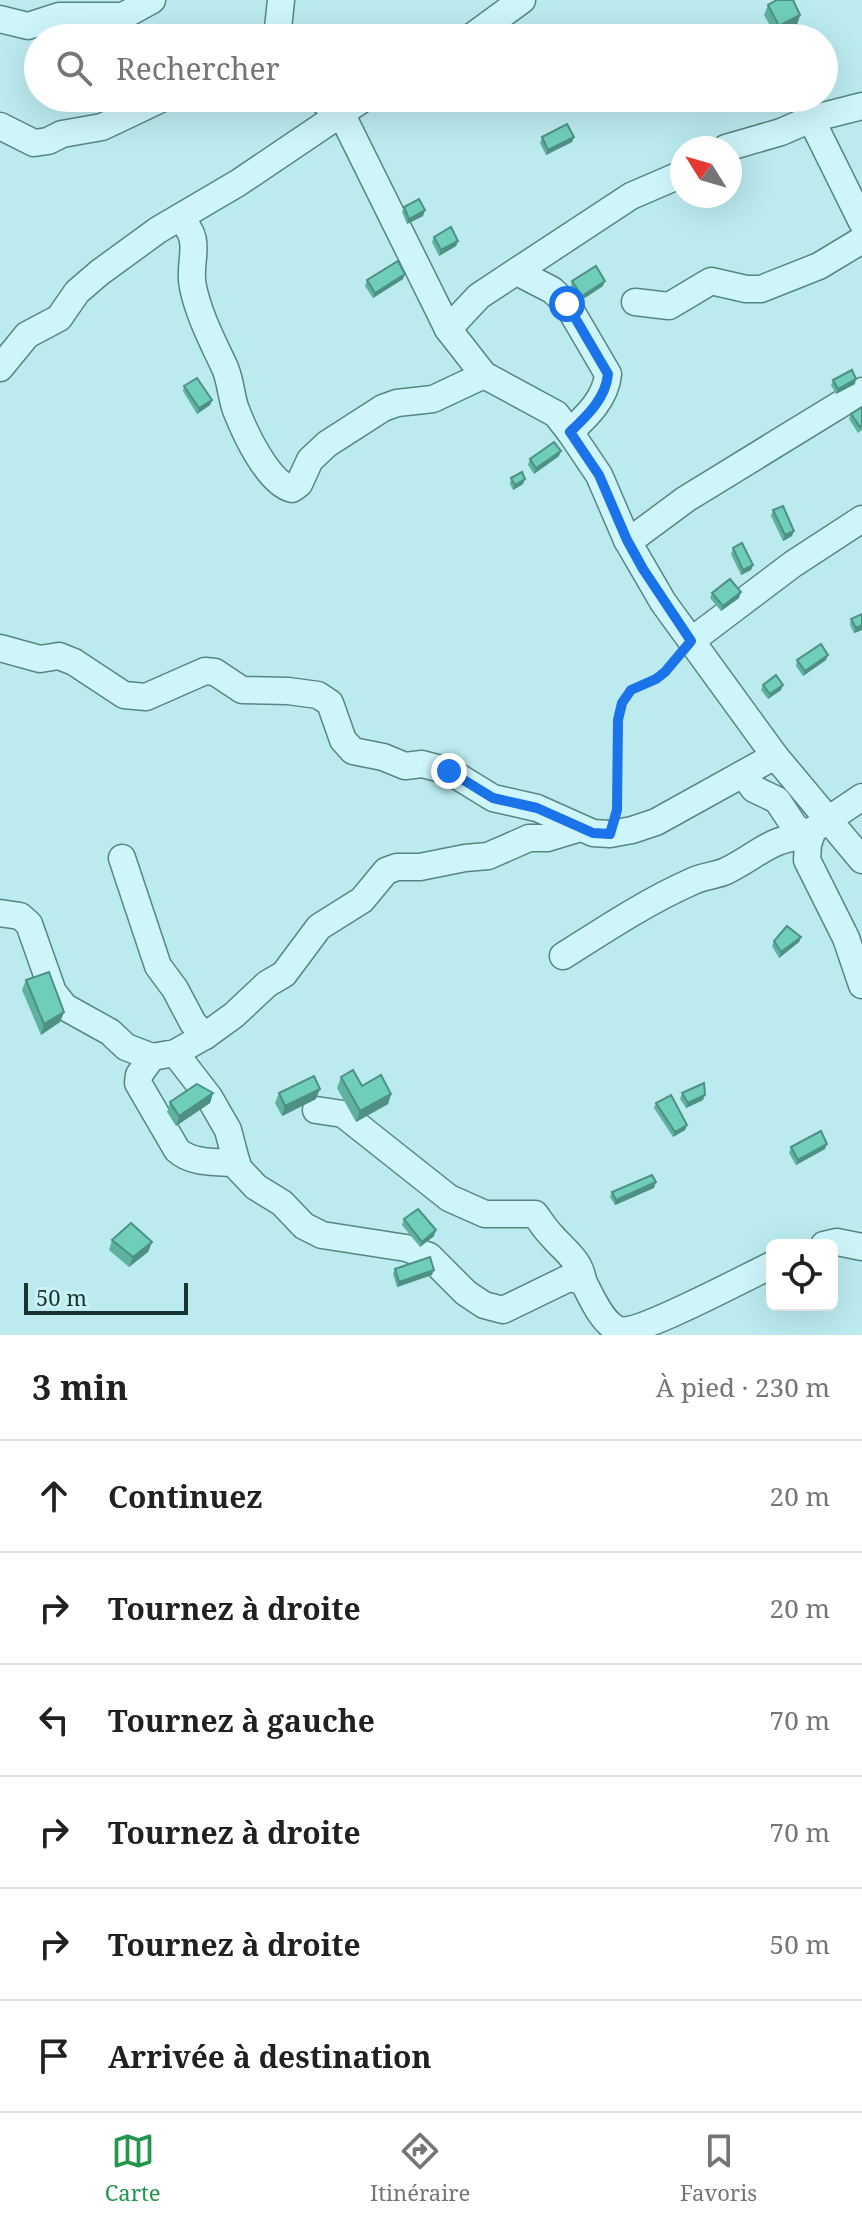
<!DOCTYPE html>
<html lang="fr">
<head>
<meta charset="utf-8">
<style>
	body { margin:0; font-family:"Noto Serif",serif; background:#f2f2f2; color:#202124 }
	.controls { position:absolute; right:24px; bottom:24px; display:grid; overflow:hidden; border-radius:12px; box-shadow:0 8px 32px #0002 }
	.controls button { width:72px; height:72px; display:grid; place-items:center; padding:0; border:0; border-bottom:2px solid #e0e0e0; background:#fff; color:#202124; font:40px sans-serif }
	.compass { position:absolute; left:670px; top:136px; width:72px; height:72px; border-radius:50%; background:#fff; box-shadow:0 8px 32px #0002; rotate:307deg }
	.scale { position:absolute; left:24px; bottom:20px; width:164px; box-sizing:border-box; padding-left:8px; border:4px solid #1a3430; border-top:0; font-size:22px; line-height:28px; white-space:nowrap; color:#1a3430; -webkit-text-stroke:6px #caf2f6; paint-order:stroke }
	.stop { position:absolute; width:24px; height:24px; margin:-18px; border:6px solid #1a73e8; border-radius:50%; background:#fff }
	.stop.end { background:#1a73e8; border-color:#fff; box-shadow:0 2px 8px #0008 }
	.list { margin:0; padding:0; list-style:none }
	h2 { display:flex; justify-content:space-between; align-items:center; height:104px; margin:0; padding:0 32px; font-size:34px }
	h2 small { font-size:26px; font-weight:400; color:#757577 }
	.list li { display:grid; grid-template-columns:52px 1fr auto; gap:24px; align-items:center; box-sizing:border-box; height:112px; padding:0 32px; border-top:2px solid #e0e0e0 }
	.list b { display:block; font-size:30px; white-space:nowrap }
	.list em { font-size:26px; font-style:normal; color:#757577 }
	.icon { flex:none; width:44px; height:44px; fill:none; stroke:currentColor; stroke-width:2; stroke-linecap:round; stroke-linejoin:round }
	.map { position:relative; flex:none; width:862px; height:1335px; overflow:hidden }
	.search { position:absolute; background:#fff; box-shadow:0 8px 32px #0002; left:24px; right:24px; top:24px; height:88px; display:flex; align-items:center; gap:20px; box-sizing:border-box; padding:0 28px; border-radius:44px; color:#757577; font-size:30px }
	.sheet { height:776px; background:#fff }
	nav { display:flex; justify-content:space-around; align-items:center; box-sizing:border-box; height:112px; border-top:2px solid #e0e0e0; background:#fff; font-size:22px; color:#757577 }
	nav a { display:grid; justify-items:center; gap:4px }
	nav .on { color:#23964d }
	.map>svg:first-child { display:block }
	.lines { fill:none; stroke-linecap:round; stroke-linejoin:round }
	.street-casing { stroke:#558681; stroke-width:29 }
	.path { stroke:#558681; stroke-width:4; stroke-dasharray:6 4; stroke-linecap:butt }
	.street { stroke:#cef6fa; stroke-width:26 }
	.wall { fill:#5fb1a0 }
	.shaded-wall { fill:#4e9082 }
	.building { fill:#6fceba; stroke:#4e9082; stroke-width:2 }
	.route { stroke:#1a73e8; stroke-width:10 }
</style>
</head>
<body>
<div class="map">
<svg width="862" height="1335" viewBox="0 0 862 1335">
	<rect width="100%" height="100%" fill="#bbebef"/>
	<g class="lines">
		<g class="street-casing">
			<g id="street">
				<path d="M0 19 28 26 59 16H123L152 0"/>
				<path d="M277 38 281 0"/>
				<path d="M470 38 522 0"/>
				<path d="M319 98 342 115 448 329 484 375 556 414 570 432 599 475 627 540 663 602 775 756 862 860"/>
				<path d="M811 119 862 222"/>
				<path d="M0 126 34 143 48 141 62 134 102 127 163 98"/>
				<path d="M726 148 781 132 811 119 862 106"/>
				<path d="M179 218C205 240 187 261 193 287 199 316 213 342 225 368 231 382 231 397 236 410 245 433 268 483 292 489L299 484 310 460 327 444 383 408 397 403 433 399 484 375"/>
				<path d="M517 272 552 290 567 304 608 374C606 398 587 416 570 432"/>
				<path d="M635 302 669 306 711 281 746 289H761L819 266 862 240"/>
				<path d="M448 329 479 296 631 196 682 174"/>
				<path d="M0 368 27 335 59 318 77 292 99 273 158 230 238 183 364 98"/>
				<path d="M627 540 636 536 686 499 862 391"/>
				<path d="M691 641 793 564 862 519"/>
				<path d="M0 648 40 659 59 656 74 662 124 695 146 697 205 671 215 672 242 690 288 691 318 695 330 703 343 740 353 751 383 757 405 766 422 764 449 771 493 798 537 808 593 833 610 834 632 830 656 822 775 756"/>
				<path d="M743 774 754 789 777 800 795 827 809 836"/>
				<path d="M862 797 813 830 808 844 807 860 846 938 862 985"/>
				<path d="M122 858 158 966 175 989 193 1023 205 1036"/>
				<path d="M0 913 20 916 29 924 53 992 65 1007 110 1032 126 1047 152 1057 175 1053 205 1036 234 1015 267 984 284 974 319 927 362 900 386 871 397 867H420L465 858 488 856 529 838H547L580 828"/>
				<path d="M563 956C604 930 646 902 691 882 702 876 715 876 726 871 759 855 770 837 809 836"/>
				<path d="M175 1053 209 1097 228 1130 238 1168 256 1187 282 1203 304 1226 322 1235 406 1248 429 1256 466 1293 484 1305 503 1310 569 1278 583 1281C591 1296 602 1324 619 1330 639 1335 746 1277 772 1265"/>
				<path d="M152 1057 139 1075 138 1083 177 1150C192 1164 217 1162 237 1163"/>
				<path d="M316 1110 343 1114 449 1198 485 1214H535C541 1222 545 1229 552 1236 565 1251 580 1260 583 1281"/>
				<path d="M824 1245 837 1242 862 1247"/>
			</g>
		</g>
		<path class="path" d="M617 809C617 786 615 703 630 691 637 686 646 684 653 680 663 675 669 667 676 658"/>
		<use href="#street" class="street"/>
	</g>
	<g class="wall">
		<path d="M768 5 800 15 797 25 776 36 764 15Z"/>
		<path d="M188 98H213L194 108Z"/>
		<path d="M542 137H574L572 142 546 155 540 143Z"/>
		<path d="M404 207 425 210 423 216 407 224 402 212Z"/>
		<path d="M434 237 458 241 456 246 439 256 432 242Z"/>
		<path d="M403 279 373 298 365 286 367 280Z"/>
		<path d="M572 281 603 286 580 301 571 286Z"/>
		<path d="M833 380 855 384 836 394 831 385Z"/>
		<path d="M184 386 212 400 210 405 197 414 183 391Z"/>
		<path d="M862 407V430L858 433 849 419 851 414Z"/>
		<path d="M559 456 534 474 528 465 530 459Z"/>
		<path d="M511 478 523 484 513 490 510 484Z"/>
		<path d="M773 510 792 536 783 541 771 516Z"/>
		<path d="M733 548 753 565 751 570 741 575 731 554Z"/>
		<path d="M712 593 739 598 721 611 710 598Z"/>
		<path d="M862 614V630L854 633 850 625 851 619Z"/>
		<path d="M797 660H826L803 676 796 666Z"/>
		<path d="M763 685 781 690 768 699 761 690Z"/>
		<path d="M801 937 799 942 779 958 772 946 774 941Z"/>
		<path d="M26 980 64 1012 60 1022 41 1035 22 990Z"/>
		<path d="M341 1077 362 1086 391 1094 388 1104 356 1122 337 1088Z"/>
		<path d="M213 1093 210 1103 176 1126 167 1112 170 1102Z"/>
		<path d="M279 1093 316 1099 282 1116 275 1103Z"/>
		<path d="M682 1093 703 1100 686 1108 680 1099Z"/>
		<path d="M656 1103 687 1125 685 1130 673 1137 654 1108Z"/>
		<path d="M791 1147 825 1149 796 1165 789 1153Z"/>
		<path d="M654 1188 615 1205 610 1197 612 1192Z"/>
		<path d="M404 1219 434 1236 420 1247 402 1225Z"/>
		<path d="M112 1240 152 1242 148 1252 129 1267 109 1250Z"/>
		<path d="M395 1269 432 1275 397 1287 393 1274Z"/>
	</g>
	<g class="shaded-wall">
		<path d="M800 15 797 25 776 36 779 26Z"/>
		<path d="M205 98H213L194 108 196 103Z"/>
		<path d="M574 137 572 142 546 155 548 150Z"/>
		<path d="M425 210 423 216 407 224 409 219Z"/>
		<path d="M458 241 456 246 439 256 441 250Z"/>
		<path d="M405 274 403 279 373 298 375 293Z"/>
		<path d="M605 281 603 286 580 301 582 296Z"/>
		<path d="M856 379 855 384 836 394 838 389Z"/>
		<path d="M212 400 210 405 197 414 199 408Z"/>
		<path d="M561 451 559 456 534 474 536 468Z"/>
		<path d="M525 479 523 484 513 490 515 485Z"/>
		<path d="M794 531 792 536 783 541 785 535Z"/>
		<path d="M753 565 751 570 741 575 743 570Z"/>
		<path d="M741 592 739 598 721 611 723 606Z"/>
		<path d="M862 625V630L854 633 856 628Z"/>
		<path d="M828 655 826 660 803 676 805 671Z"/>
		<path d="M783 685 781 690 768 699 770 694Z"/>
		<path d="M801 937 799 942 779 958 781 952Z"/>
		<path d="M64 1012 60 1022 41 1035 44 1024Z"/>
		<path d="M320 1089 316 1099 282 1116 285 1106Z"/>
		<path d="M213 1093 210 1103 176 1126 179 1116Z"/>
		<path d="M391 1094 388 1104 356 1122 360 1111Z"/>
		<path d="M705 1095 703 1100 686 1108 688 1103Z"/>
		<path d="M687 1125 685 1130 673 1137 675 1132Z"/>
		<path d="M827 1144 825 1149 796 1165 798 1160Z"/>
		<path d="M656 1182 654 1188 615 1205 616 1200Z"/>
		<path d="M436 1230 434 1236 420 1247 422 1242Z"/>
		<path d="M152 1242 148 1252 129 1267 133 1257Z"/>
		<path d="M434 1270 432 1275 397 1287 399 1282Z"/>
	</g>
	<g class="building">
		<path d="M777 0H793L800 15 779 26 768 5Z"/>
		<path d="M193 98H205L196 103Z"/>
		<path d="M567 124 574 137 548 150 542 137Z"/>
		<path d="M419 199 425 210 409 219 404 207Z"/>
		<path d="M451 227 458 241 441 250 434 237Z"/>
		<path d="M398 261 405 274 375 293 367 280Z"/>
		<path d="M596 266 605 281 582 296 572 281Z"/>
		<path d="M852 370 856 379 838 389 833 380Z"/>
		<path d="M197 378 212 400 199 408 184 386Z"/>
		<path d="M862 407V426L860 427 851 414Z"/>
		<path d="M554 442 561 451 536 468 530 459Z"/>
		<path d="M522 472 525 479 515 485 511 478Z"/>
		<path d="M783 506 794 531 785 535 773 510Z"/>
		<path d="M742 543 753 565 743 570 733 548Z"/>
		<path d="M730 579 741 592 723 606 712 593Z"/>
		<path d="M862 614V625L856 628 851 619Z"/>
		<path d="M821 644 828 655 805 671 797 660Z"/>
		<path d="M776 675 783 685 770 694 763 685Z"/>
		<path d="M787 926 801 937 781 952 774 941Z"/>
		<path d="M49 972 64 1012 44 1024 26 980Z"/>
		<path d="M353 1070 362 1086 381 1075 391 1094 360 1111 341 1077Z"/>
		<path d="M314 1076 320 1089 285 1106 279 1093Z"/>
		<path d="M704 1083 705 1095 688 1103 682 1093Z"/>
		<path d="M197 1084 213 1093 179 1116 170 1102Z"/>
		<path d="M671 1095 687 1125 675 1132 656 1103Z"/>
		<path d="M821 1131 827 1144 798 1160 791 1147Z"/>
		<path d="M652 1175 656 1182 616 1200 612 1192Z"/>
		<path d="M418 1209 436 1230 422 1242 404 1219Z"/>
		<path d="M131 1223 152 1242 133 1257 112 1240Z"/>
		<path d="M430 1257 434 1270 399 1282 395 1269Z"/>
	</g>
	<g class="lines">
		<path class="route" d="M449 771 493 798 537 808 593 833 610 834 617 810 618 720 622 703 631 690 656 679 665 672 691 641 643 569 627 540 599 475 570 432C587 416 606 398 608 374L567 304"/>
	</g>
</svg>
<div class="controls">
<button><svg class="icon" aria-label="locate" viewBox="0 0 24 24"><circle cx="12" cy="12" r="6"/><path d="M12 2v4M12 18v4M2 12h4M18 12h4"/></svg></button>
</div>
<svg class="compass" viewBox="-18 -18 36 36"><path d="M0-13l5 13h-10z" fill="#e53935"/><path d="M0 13l5-13h-10z" fill="#757577"/></svg>
<div class="scale">50 m</div>
<div class="stop" style="left:567px;top:304px"></div>
<div class="stop end" style="left:449px;top:771px"></div>
<div class="search"><svg class="icon" aria-label="search" viewBox="0 0 24 24"><circle cx="10" cy="10" r="6"/><path d="M15 15l6 6"/></svg>Rechercher</div>
</div>
<section class="sheet">
<h2>3 min<small>À pied · 230 m</small></h2>
<ul class="list">
<li><svg class="icon" aria-label="ahead" viewBox="0 0 24 24"><path d="M12 20V5M6 11l6-6 6 6"/></svg><div><b>Continuez</b></div><em>20 m</em></li>
<li><svg class="icon" aria-label="right" viewBox="0 0 24 24"><path d="M7 20v-9h11M14 6l5 5-5 5"/></svg><div><b>Tournez à droite</b></div><em>20 m</em></li>
<li><svg class="icon" aria-label="left" viewBox="0 0 24 24"><path d="M17 20v-9H6M10 6l-5 5 5 5"/></svg><div><b>Tournez à gauche</b></div><em>70 m</em></li>
<li><svg class="icon" aria-label="right" viewBox="0 0 24 24"><path d="M7 20v-9h11M14 6l5 5-5 5"/></svg><div><b>Tournez à droite</b></div><em>70 m</em></li>
<li><svg class="icon" aria-label="right" viewBox="0 0 24 24"><path d="M7 20v-9h11M14 6l5 5-5 5"/></svg><div><b>Tournez à droite</b></div><em>50 m</em></li>
<li><svg class="icon" aria-label="arrive" viewBox="0 0 24 24"><path d="M6 21V4h12l-3 4 3 4H6"/></svg><div><b>Arrivée à destination</b></div></li>
</ul>
</section>
<nav>
<a class="on"><svg class="icon" aria-label="map" viewBox="0 0 24 24"><path d="M3 6l6-2 6 2 6-2v14l-6 2-6-2-6 2zM9 4v14M15 6v14"/></svg>Carte</a>
<a><svg class="icon" aria-label="directions" viewBox="0 0 24 24"><path d="M12 3l9 9-9 9-9-9zM9 14v-3h6M13 9l2 2-2 2"/></svg>Itinéraire</a>
<a><svg class="icon" aria-label="saved" viewBox="0 0 24 24"><path d="M7 4h10v16l-5-4-5 4z"/></svg>Favoris</a>
</nav>
</body>
</html>
